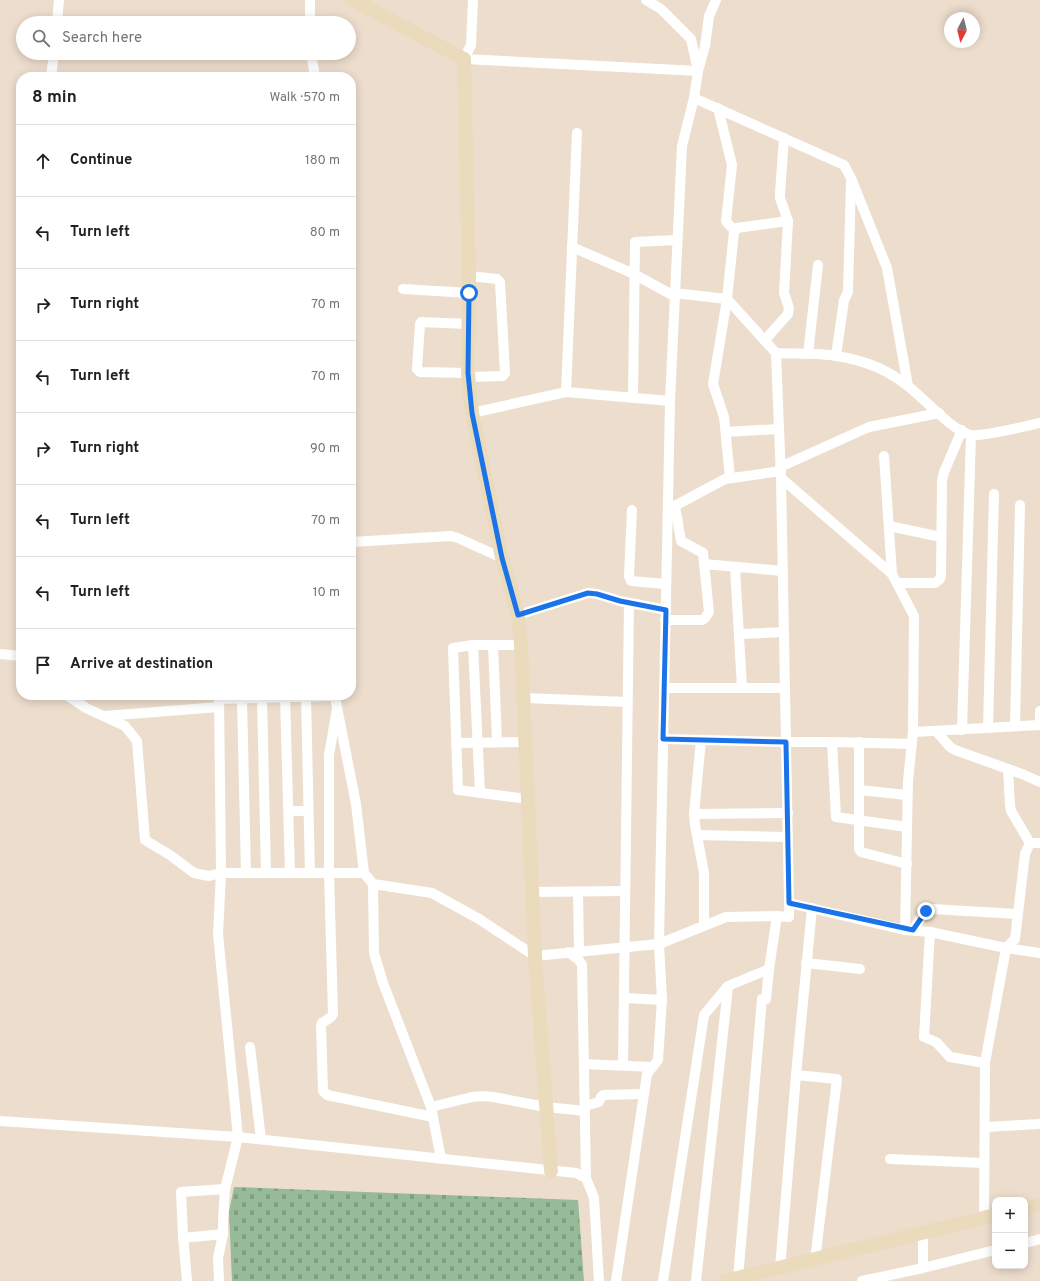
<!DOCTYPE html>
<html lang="en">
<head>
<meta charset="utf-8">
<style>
	body { margin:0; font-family:Overpass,sans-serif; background:#f2f2f2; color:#202124 }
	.controls { position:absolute; right:12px; bottom:12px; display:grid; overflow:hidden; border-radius:8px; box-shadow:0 2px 10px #0003 }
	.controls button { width:36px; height:36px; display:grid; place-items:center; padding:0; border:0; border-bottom:1px solid #e0e0e0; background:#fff; color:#202124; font:20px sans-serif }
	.compass { position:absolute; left:944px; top:12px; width:36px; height:36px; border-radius:50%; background:#fff; box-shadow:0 2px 10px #0003; rotate:187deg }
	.stop { position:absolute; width:12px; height:12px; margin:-9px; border:3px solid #1a73e8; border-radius:50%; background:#fff }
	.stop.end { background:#1a73e8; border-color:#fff; box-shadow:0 1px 4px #0008 }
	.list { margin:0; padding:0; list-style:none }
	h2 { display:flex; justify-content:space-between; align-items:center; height:52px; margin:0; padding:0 16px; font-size:17px }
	h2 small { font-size:13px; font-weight:400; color:#757577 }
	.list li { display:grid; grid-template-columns:26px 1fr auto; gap:12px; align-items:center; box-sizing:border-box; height:72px; padding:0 16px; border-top:1px solid #e0e0e0 }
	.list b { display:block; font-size:15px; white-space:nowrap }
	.list em { font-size:13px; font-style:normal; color:#757577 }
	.icon { flex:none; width:22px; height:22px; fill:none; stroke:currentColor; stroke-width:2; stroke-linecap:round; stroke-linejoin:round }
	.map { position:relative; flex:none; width:1040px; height:1281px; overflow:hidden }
	.search { position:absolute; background:#fff; box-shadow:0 2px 10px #0003; left:16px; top:16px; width:340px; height:44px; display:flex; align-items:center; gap:10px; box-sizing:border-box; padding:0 14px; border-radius:22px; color:#757577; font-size:15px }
	.panel { position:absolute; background:#fff; box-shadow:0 2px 10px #0003; left:16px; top:72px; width:340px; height:628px; border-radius:16px }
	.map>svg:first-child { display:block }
	.cemetery { fill:url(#cemetery-stones) }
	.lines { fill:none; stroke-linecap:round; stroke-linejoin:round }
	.street { stroke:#fff; stroke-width:10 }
	.secondary { stroke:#eadbbd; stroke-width:14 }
	.route { stroke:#1a73e8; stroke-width:5 }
</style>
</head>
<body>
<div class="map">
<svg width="1040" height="1281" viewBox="0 0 1040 1281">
	<defs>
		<pattern id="cemetery-stones" width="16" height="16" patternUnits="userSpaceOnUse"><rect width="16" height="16" fill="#97ba98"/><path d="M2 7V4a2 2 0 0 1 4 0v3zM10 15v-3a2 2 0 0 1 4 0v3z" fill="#819f82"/></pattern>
	</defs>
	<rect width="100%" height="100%" fill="#edddcd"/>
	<path class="cemetery" d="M234 1187 578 1200 584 1281H232L229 1212Z"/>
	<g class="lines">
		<g class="street">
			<path d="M310 0V23"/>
			<path d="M473 0 471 45 464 59 698 71 691 39 661 9 646 0"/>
			<path d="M57 23 59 0"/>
			<path d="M311 53 315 77"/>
			<path d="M51 77 54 53"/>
			<path d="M694 98 844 165 851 178 887 268 908 386"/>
			<path d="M718 108 732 165 726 221 729 225 735 230"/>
			<path d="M572 247 634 274 674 296"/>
			<path d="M403 289 469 293"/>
			<path d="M674 293 727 299 776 353 781 478 789 903"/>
			<path d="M468 324 421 322 420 324 417 369 420 372 468 373"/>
			<path d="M765 340 788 314 789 308 784 293 788 221 780 198V193L784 138"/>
			<path d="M776 353C795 354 819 353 837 356 862 360 889 370 909 387 926 400 951 430 971 435 984 437 1025 426 1040 423"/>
			<path d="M808 354 818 265"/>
			<path d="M836 356 844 300 848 292 851 182"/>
			<path d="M469 377 503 376 505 373 500 282 497 279 469 276"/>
			<path d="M566 392 577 133"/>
			<path d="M633 398 635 242 677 240"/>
			<path d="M472 413 566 392 670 401"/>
			<path d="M726 432 779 429"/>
			<path d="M884 456 892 574"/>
			<path d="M780 467 869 427 939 413"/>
			<path d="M730 478 724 417 713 384 727 299 734 232 737 228 788 221"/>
			<path d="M781 478 892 574 914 616 913 732 908 781 905 930"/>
			<path d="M671 508 725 479 781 471"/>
			<path d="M632 510 629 576 631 581 666 584"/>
			<path d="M889 526 941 537"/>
			<path d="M351 542 451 536 458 538 502 558"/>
			<path d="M704 564 783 571"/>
			<path d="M735 567 742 688"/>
			<path d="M897 583H935L940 579 941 576 942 481 944 472 962 430"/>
			<path d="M518 615 588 593 597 594 620 601 666 610"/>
			<path d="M665 620H702L705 618 709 612 703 553 681 541 675 506"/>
			<path d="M739 634 784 632"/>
			<path d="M473 645 480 793"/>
			<path d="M493 645 497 742"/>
			<path d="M521 645H473L453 648 458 790 528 799"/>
			<path d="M0 654 21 656"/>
			<path d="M664 688H785"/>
			<path d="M68 695V696L86 708 125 726 137 741 145 840 170 855 194 873 209 876 221 873H364L373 884 432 893 479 919 535 956 659 944 726 917 777 916 789 917V903L905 930 930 932 1006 948 1040 953"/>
			<path d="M285 697 290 873"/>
			<path d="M306 697 310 873"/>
			<path d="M262 698 266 873"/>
			<path d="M524 698 627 702"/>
			<path d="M219 699 331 696 335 697 356 804 364 873"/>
			<path d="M242 699 246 873"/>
			<path d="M337 709 329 755V873L333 1014 331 1017 322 1023 321 1026 323 1091 327 1095 433 1117"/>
			<path d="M105 716 219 707"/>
			<path d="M1040 725V711"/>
			<path d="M1015 726 1020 505"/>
			<path d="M988 728 994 494"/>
			<path d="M962 730 971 435"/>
			<path d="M936 731 950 747 955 750 1022 774 1040 782"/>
			<path d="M913 732 1040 725"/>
			<path d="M663 739 786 742H832L912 744"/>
			<path d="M701 740 694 814 695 825 704 873V925"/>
			<path d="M832 742 836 817 907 827"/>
			<path d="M859 742V849L861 852 907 864"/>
			<path d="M456 743 526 742"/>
			<path d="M1008 769 1010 805 1011 811 1030 843"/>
			<path d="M859 790 907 795"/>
			<path d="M289 811H308"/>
			<path d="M694 814 788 813"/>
			<path d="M697 835 788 837"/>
			<path d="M373 884 374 953 383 983 431 1107 441 1159"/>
			<path d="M532 892 625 891"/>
			<path d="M578 892 579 951"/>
			<path d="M913 930 924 913 932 909 1017 914"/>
			<path d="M930 932 924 1037 936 1042 950 1057 985 1063"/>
			<path d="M568 952 579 960 582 965 586 1178"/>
			<path d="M806 963 860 969"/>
			<path d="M625 998 662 1000"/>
			<path d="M250 1047 261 1139"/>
			<path d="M584 1064 652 1067"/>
			<path d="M623 1065 629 603"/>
			<path d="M796 1075 837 1079 815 1260"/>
			<path d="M585 1106 599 1102 601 1097 603 1095 644 1094"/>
			<path d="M431 1107 472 1097 483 1096 493 1097 546 1107 585 1111"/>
			<path d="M0 1121 238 1137 576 1173 586 1178 594 1198 599 1281"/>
			<path d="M985 1127 1040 1124"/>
			<path d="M890 1159 984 1163"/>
			<path d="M984 1218 985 1063 1006 948 1015 939 1025 854 1030 843H1040"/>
			<path d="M183 1238 223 1234"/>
			<path d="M1025 1243 1040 1239"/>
			<path d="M780 1268 796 1075 812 908"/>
			<path d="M923 1268V1233"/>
			<path d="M187 1281 183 1235 181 1192 225 1189"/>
			<path d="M219 1281 218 1258 223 1234V1220L225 1189 238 1137 218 934 221 873 219 695"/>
			<path d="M616 1281 647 1074 658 1060 662 1000 659 944 670 401 682 146 694 98 698 71 705 46 709 16 716 0"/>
			<path d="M663 1281 704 1015 728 986 769 969"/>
			<path d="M696 1281 728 987"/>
			<path d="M738 1281V1278L762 999H766L769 969 777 916"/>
			<path d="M862 1281 923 1268 995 1250"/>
		</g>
		<g class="secondary">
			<path d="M353 0 464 59 469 276 468 373 472 413 502 558 518 615 521 645 535 956 551 1171"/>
			<path d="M1025 1208 1040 1204"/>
			<path d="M725 1281 995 1215"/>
		</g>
	</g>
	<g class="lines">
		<path class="route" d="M469 293 468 373 472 413 502 558 518 615 588 593 597 594 620 601 666 610 663 739 786 742 789 903 913 930 926 911"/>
	</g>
</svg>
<div class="controls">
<button>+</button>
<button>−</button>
</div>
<svg class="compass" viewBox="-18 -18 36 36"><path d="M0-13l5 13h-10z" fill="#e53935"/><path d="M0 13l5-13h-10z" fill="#757577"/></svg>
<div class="stop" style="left:469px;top:293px"></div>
<div class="stop end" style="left:926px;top:911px"></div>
<div class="search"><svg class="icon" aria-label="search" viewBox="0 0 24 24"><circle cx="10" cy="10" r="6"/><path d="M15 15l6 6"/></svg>Search here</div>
<section class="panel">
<h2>8 min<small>Walk · 570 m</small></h2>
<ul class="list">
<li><svg class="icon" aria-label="ahead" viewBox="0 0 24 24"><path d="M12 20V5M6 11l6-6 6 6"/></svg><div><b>Continue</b></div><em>180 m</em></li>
<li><svg class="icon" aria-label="left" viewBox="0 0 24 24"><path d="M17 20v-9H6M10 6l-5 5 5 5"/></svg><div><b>Turn left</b></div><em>80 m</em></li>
<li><svg class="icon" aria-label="right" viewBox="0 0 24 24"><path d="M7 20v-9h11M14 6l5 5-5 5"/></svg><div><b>Turn right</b></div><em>70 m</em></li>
<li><svg class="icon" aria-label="left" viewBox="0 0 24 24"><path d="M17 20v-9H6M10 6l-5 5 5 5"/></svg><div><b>Turn left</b></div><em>70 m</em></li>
<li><svg class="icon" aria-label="right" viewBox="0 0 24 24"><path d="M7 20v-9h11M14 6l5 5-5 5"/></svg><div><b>Turn right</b></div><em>90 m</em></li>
<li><svg class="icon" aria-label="left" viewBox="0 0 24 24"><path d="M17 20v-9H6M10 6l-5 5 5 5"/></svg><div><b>Turn left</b></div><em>70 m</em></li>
<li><svg class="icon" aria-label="left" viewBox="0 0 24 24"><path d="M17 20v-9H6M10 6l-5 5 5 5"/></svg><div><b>Turn left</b></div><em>10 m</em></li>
<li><svg class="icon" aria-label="arrive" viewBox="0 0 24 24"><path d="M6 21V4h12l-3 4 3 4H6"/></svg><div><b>Arrive at destination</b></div></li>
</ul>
</section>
</div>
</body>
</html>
